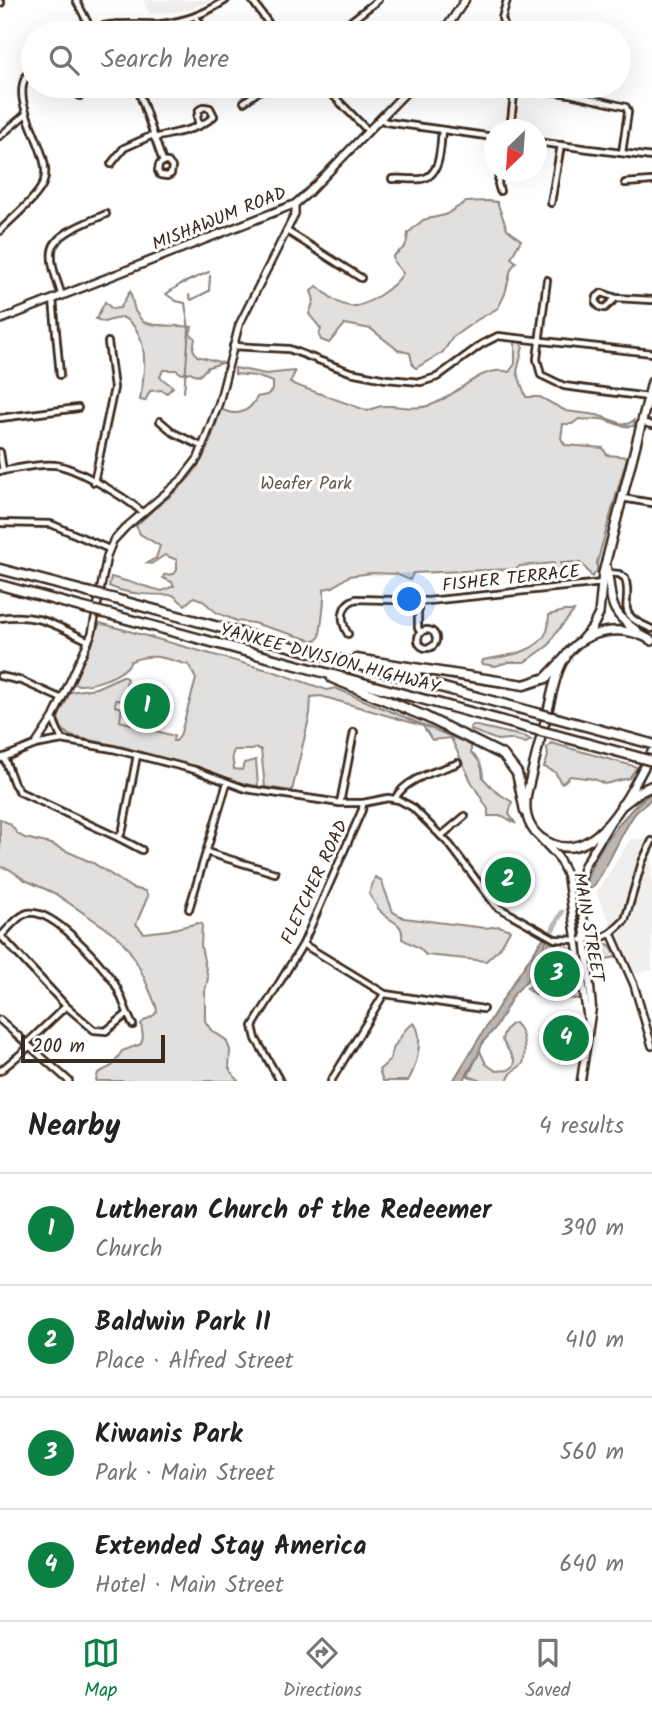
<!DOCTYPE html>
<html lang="en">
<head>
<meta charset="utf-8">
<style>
	body { margin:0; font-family:Kalam,sans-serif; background:#f6f6f6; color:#222 }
	.compass { position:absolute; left:484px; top:119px; width:63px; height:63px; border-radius:50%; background:#fff; box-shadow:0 7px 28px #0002; rotate:205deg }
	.scale { position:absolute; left:21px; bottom:18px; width:144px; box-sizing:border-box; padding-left:7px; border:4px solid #3b2a1e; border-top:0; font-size:19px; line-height:24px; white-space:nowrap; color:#3b2a1e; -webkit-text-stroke:5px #fff; paint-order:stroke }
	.you { position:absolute; left:410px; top:600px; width:24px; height:24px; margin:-18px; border:5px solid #fff; border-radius:50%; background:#1a73e8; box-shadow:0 0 0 10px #1a73e833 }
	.badge { display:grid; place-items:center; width:46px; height:46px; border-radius:50%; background:#0b8043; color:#fff; font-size:23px; font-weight:700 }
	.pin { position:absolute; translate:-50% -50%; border:4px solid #fff; box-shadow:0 2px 7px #0006 }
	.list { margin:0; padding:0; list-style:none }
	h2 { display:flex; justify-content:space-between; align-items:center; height:91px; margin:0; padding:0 28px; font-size:30px }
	h2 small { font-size:23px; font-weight:400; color:#767676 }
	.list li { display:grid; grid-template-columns:46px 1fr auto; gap:21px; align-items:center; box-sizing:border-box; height:112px; padding:0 28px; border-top:2px solid #e0e0e0 }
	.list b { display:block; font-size:26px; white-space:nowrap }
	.list p { margin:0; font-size:23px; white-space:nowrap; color:#767676 }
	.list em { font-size:23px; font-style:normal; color:#767676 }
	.icon { flex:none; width:38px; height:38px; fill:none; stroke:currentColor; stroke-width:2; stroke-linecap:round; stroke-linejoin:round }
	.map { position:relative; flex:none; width:652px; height:1081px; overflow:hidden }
	.search { position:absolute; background:#fff; box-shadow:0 7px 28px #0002; left:21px; right:21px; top:21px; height:77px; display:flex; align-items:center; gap:18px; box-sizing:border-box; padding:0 24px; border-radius:38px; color:#767676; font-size:26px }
	.sheet { height:539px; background:#fff }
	nav { display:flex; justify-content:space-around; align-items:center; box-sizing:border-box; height:98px; border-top:2px solid #e0e0e0; background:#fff; font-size:19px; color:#767676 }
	nav a { display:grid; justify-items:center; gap:4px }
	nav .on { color:#0b8043 }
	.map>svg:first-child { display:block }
	.built { fill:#f1efee }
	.green { fill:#e2e0de; stroke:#8e857e; stroke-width:2 }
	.water { fill:#bcb6b3; stroke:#887e77; stroke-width:2 }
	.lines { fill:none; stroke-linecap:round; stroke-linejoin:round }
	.stream { stroke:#887e77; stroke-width:2 }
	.canal { stroke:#bcb6b3; stroke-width:5 }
	.minor-casing { stroke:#3b2a1e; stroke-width:10 }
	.tertiary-casing { stroke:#3b2a1e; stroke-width:10 }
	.secondary-casing { stroke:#3b2a1e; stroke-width:11 }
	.primary-casing { stroke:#3b2a1e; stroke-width:12 }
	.motorway-casing { stroke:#3b2a1e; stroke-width:13 }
	.minor { stroke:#fff; stroke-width:4.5 }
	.tertiary { stroke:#fff; stroke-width:5 }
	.secondary { stroke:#fff; stroke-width:6 }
	.primary { stroke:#fff; stroke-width:7 }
	.motorway { stroke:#fff; stroke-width:8 }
	.motorway-bridge-casing { stroke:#3b2a1e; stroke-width:13; stroke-linecap:butt }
	.motorway-bridge { stroke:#fff; stroke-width:8 }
	.labels { text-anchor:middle; stroke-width:6; stroke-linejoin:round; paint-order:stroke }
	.street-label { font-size:18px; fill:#3b2a1e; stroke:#fff }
	.park-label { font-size:18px; fill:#65584e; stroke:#fff }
</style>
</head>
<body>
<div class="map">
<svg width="652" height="1081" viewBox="0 0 652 1081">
	<rect width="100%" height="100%" fill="#fff"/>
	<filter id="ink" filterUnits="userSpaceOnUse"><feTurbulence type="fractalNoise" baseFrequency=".0143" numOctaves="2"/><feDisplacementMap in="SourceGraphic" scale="14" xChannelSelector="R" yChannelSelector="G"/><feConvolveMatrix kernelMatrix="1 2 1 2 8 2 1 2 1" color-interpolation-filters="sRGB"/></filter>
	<g filter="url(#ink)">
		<g class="built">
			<path d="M143 0H213L189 10 150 14Z"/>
			<path d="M652 833V970L635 973 596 893 631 838 647 840Z"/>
		</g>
		<g class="green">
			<path d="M488 201 497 202 507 229 521 240 511 258 516 262 511 269 505 294 498 308 477 320 453 337 443 352 416 368 413 366 410 353 398 350 371 329 345 324 329 343 321 340 319 335 321 329 309 314 314 300 311 291 317 286C326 293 336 304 349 306 365 309 396 286 403 273L394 262 393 256C406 246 406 249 408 233L423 220 445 215 466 202Z"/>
			<path d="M130 291 135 311 143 322C161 328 174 324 192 327L190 334 195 338 193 349 197 356 223 363 208 367 199 376 190 372 182 374 176 370H163L160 377 173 387 167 393 161 390 150 391 145 401 140 400C145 373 151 331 122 317L104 322 96 319 105 302 112 309 120 308Z"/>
			<path d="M517 339 523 346 517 372 526 397H540L566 411 597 415 620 423 628 424 634 420V426C619 429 607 417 595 419 586 420 588 420 579 419L572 424H563L561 438 565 445 603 448 607 455 627 457 597 563V571L592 577C580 561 584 561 561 563L560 577 556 583 553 581 554 563 520 566 516 569 413 573 410 580 396 574 372 573 349 576 333 587 324 589C325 605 321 621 320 636L317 640H311L253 623 237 621 217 613 202 600 194 597 185 605 173 595C154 595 128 595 109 586L111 577 162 591 174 586 172 582 163 578 164 575 174 574 177 570V560L165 555 151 564 147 563 156 558 160 546 140 534 136 526C152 509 173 496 189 478 206 459 213 434 221 409 236 417 249 413 257 397L267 395 273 389V382L256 376 235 374V368L266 374 294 371 295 372 290 383 368 411C388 399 409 413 431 405 457 396 481 364 509 372L515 364V341Z"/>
			<path d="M564 611H574L555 634 549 645 531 658 524 662H509L495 666 482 664 483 660C503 656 538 654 547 631 549 627 548 620 549 615Z"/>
			<path d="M100 623 275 672 327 690 335 688 471 745V753C480 759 483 767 483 778L495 791 512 802 509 814 516 824 503 816H488V809L472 783 451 738 432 740 423 726 321 696 311 697 310 714 292 791 265 787 261 750 257 748 252 750H234L232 756 234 769 242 770 244 763 256 760 258 786 239 783 196 766 170 761 124 747 70 736 62 729 58 718 70 692 96 688 123 676 127 679 123 701 116 700 115 706 122 708 120 721 174 736 173 741H176L180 736 196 679 189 665C166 659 154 652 131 661 124 676 89 688 73 684Z"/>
			<path d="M473 725 526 737 531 740 526 743 510 739 497 740 471 730 470 727Z"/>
			<path d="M551 743 637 767 629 778 605 784 594 779 570 776 564 782 561 783 555 772 544 767 548 756 547 748Z"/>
			<path d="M0 819 10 824 18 834 25 838 51 844 93 863 132 888 145 891 148 896 136 924 144 933 169 930 198 923 202 924 201 947 208 978 205 991V1021L211 1030 226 1040 230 1050 229 1068 238 1081H96L98 1073 112 1066 122 1051 141 1044 143 1037 141 1024C146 1017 153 1019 157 1011L156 1006C146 982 136 953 116 935L54 893 25 880 9 869 0 867Z"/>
			<path d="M375 877 381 880 393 912 404 918 485 928 499 926 510 930 500 948 486 961 426 955 419 948 402 939C404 923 393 923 383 914 378 909 373 900 369 894Z"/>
			<path d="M549 942 559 947H568L571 950 581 999C564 997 538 1001 527 988L534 984Z"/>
			<path d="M607 944 611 946 617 957 591 962 590 952 593 946Z"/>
			<path d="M414 1023C425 1037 416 1067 408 1081H383L379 1070 389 1061 394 1047 406 1029Z"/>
			<path d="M515 1023C525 1032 526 1052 523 1064L512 1072 507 1081H482L468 1076 480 1051 486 1064 496 1071 508 1070 514 1066 515 1061 502 1040C503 1033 507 1025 515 1023Z"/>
		</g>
		<g class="water">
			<path d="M650 794 652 795C650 804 639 807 634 815 618 838 609 866 592 888H587C581 867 631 804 650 794Z"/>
			<path d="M544 937 547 939 535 972 514 994 496 1027 483 1042 477 1057 463 1081H453L513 983Z"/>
		</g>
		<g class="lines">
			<g class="stream">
				<path d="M189 295 191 300 209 291 210 276"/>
				<path d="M184 392 189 329 185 303 176 301 166 294 181 284 209 272"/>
			</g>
			<path class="canal" d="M553 929 562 912"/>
			<g class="minor-casing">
				<g id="minor">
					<path d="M76 0 91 29"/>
					<path d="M252 0 269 24"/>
					<path d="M0 2 1 3"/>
					<path d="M196 17 206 33"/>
					<path d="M117 24 120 33"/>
					<path d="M84 33C107 20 134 25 160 24 185 22 205 14 226 0"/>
					<path d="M336 33 378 0"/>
					<path d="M506 33 502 18 507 0"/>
					<path d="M137 86 163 162H168L172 167 171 174 167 176 160 175 158 171 159 165 163 162"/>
					<path d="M324 86 368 131"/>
					<path d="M515 86 570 94 626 107 628 112 622 153"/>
					<path d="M80 96V86"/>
					<path d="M244 102 266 86"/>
					<path d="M381 119 386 122 494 137"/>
					<path d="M510 130 515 86"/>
					<path d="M0 136 26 114"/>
					<path d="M154 138C173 133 200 130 214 116L210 108 204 107 199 110 197 117 199 126"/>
					<path d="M536 142 652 157"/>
					<path d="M111 164 124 148 153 135"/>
					<path d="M499 172 498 184 500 191"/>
					<path d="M392 179C401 178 411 180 421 179 442 176 440 146 442 130"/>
					<path d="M625 183 652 181"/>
					<path d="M551 203 561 145"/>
					<path d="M0 231C12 218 39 197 44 181 54 148 0 98 33 67"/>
					<path d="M287 231 361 278"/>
					<path d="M547 280 537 359 541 375 564 386 648 397"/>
					<path d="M62 296C58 283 50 265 52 251 54 233 91 221 106 214"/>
					<path d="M616 298 605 308 600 307 596 303 597 297 602 293 616 298 652 300"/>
					<path d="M53 299 60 375"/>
					<path d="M233 346 289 349 350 372 386 379 421 382 437 377 482 344 498 336 652 353"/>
					<path d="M0 418 78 408"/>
					<path d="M160 421 174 433 203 447"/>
					<path d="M641 422 652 425"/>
					<path d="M0 452 3 471"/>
					<path d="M0 471C18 469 37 463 55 465 76 467 128 499 143 513"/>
					<path d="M94 482 114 388 108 342"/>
					<path d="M622 498 652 503"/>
					<path d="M0 523 51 524 109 549"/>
					<path d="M608 573 619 574 625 578C634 605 611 612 652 629"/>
					<path d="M418 601V628L421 633"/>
					<path d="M0 618C38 612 56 626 89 641"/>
					<circle cx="427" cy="639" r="9"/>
					<path d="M348 634C340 621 340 604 356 599L428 601 603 583"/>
					<path d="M0 676 22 681 62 699"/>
					<path d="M53 719 62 740"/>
					<path d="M35 745 62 740 113 749 195 770 246 789 340 803H363L388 798 399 800 412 807 450 845 496 906 555 939 576 940"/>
					<path d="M4 757 14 784 20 792 119 838 123 829 137 755"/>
					<path d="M395 799C405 778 438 771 458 763"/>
					<path d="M340 803 354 732"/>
					<path d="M441 836 465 816"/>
					<path d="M119 838 142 850"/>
					<path d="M206 852 275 873"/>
					<path d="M189 909 227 783"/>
					<path d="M611 933 625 920 642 862 652 841"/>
					<path d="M0 935 66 1006 94 1030 106 1031 127 1014"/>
					<path d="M1 936C8 929 16 918 25 914 50 904 100 963 113 981 122 994 125 1011 133 1025"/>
					<path d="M303 944 385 994 483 1009"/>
					<path d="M26 1044 66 1006"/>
					<path d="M0 1071 29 1047"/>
					<path d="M280 1081 256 1039 253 1026 303 944 362 810 363 803"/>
					<path d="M331 1081 384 994"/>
				</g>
			</g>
			<g class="tertiary-casing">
				<g id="tertiary">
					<path d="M0 759 35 745 53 718 92 633 107 556 113 541 126 527 181 480 198 458 219 403 239 325 295 214V204"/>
					<path d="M582 940 603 937 611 933 634 985 652 1046"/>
					<path d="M0 1020 69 1081"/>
				</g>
			</g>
			<g class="secondary-casing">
				<g id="secondary">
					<path d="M443 33 465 0"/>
					<path d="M0 320 295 204 308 193 412 86"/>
					<path d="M541 839 558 857 567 875 588 1021"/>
					<path d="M581 1081 592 1008 580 883 584 866 610 823"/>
				</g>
			</g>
			<g class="primary-casing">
				<g id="primary">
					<path d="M606 566C614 598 604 608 637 631"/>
					<path d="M582 639 592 628 599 614 603 573 652 382"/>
					<path d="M652 641C625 624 584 628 565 657 555 674 552 695 547 714 540 740 533 767 527 793 524 810 526 825 540 837 594 877 632 788 652 752"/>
				</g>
			</g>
			<g class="motorway-casing">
				<g id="motorway">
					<path d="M0 569 87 592"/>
					<path d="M0 585 84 608"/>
					<path d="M115 599 529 711"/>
					<path d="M112 615 525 727"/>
					<path d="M356 659 524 685 546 678 565 658"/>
					<path d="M332 678 424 716 503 755 517 773 525 811"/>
					<path d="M560 719 652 744"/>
					<path d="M556 735 634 756"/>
					<path d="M622 805 639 792 652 786"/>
				</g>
			</g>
			<use href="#minor" class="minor"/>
			<use href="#tertiary" class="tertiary"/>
			<use href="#secondary" class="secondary"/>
			<use href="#primary" class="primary"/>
			<use href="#motorway" class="motorway"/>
			<g class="motorway-bridge-casing">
				<g id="motorway-bridge">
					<path d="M87 592 115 599"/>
					<path d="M84 608 112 615"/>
					<path d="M529 711 560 719"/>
					<path d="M525 727 556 735"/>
					<path d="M634 756 652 761"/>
				</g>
			</g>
			<use href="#motorway-bridge" class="motorway-bridge"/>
		</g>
	</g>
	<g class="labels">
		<g class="street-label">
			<text transform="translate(219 218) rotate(-22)" y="6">MISHAWUM ROAD</text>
			<text transform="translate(511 578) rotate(-6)" y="6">FISHER TERRACE</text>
			<text transform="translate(330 658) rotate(15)" y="6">YANKEE DIVISION HIGHWAY</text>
			<text transform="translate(314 882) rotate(-65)" y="6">FLETCHER ROAD</text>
			<text transform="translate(589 927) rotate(80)" y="6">MAIN STREET</text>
		</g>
		<g class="park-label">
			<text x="306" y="489">Weafer Park</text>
		</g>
	</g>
</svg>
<svg class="compass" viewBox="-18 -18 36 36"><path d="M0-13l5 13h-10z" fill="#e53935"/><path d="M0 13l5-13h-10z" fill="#767676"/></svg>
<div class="scale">200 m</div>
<div class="you"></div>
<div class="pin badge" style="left:147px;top:706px">1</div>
<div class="pin badge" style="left:508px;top:880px">2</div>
<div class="pin badge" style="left:557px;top:974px">3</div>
<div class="pin badge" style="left:566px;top:1038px">4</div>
<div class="search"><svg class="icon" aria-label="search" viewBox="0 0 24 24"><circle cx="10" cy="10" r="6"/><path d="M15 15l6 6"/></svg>Search here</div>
</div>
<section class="sheet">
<h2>Nearby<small>4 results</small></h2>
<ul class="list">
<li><span class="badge">1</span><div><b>Lutheran Church of the Redeemer</b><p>Church</p></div><em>390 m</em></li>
<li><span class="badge">2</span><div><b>Baldwin Park II</b><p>Place · Alfred Street</p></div><em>410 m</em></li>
<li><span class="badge">3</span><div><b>Kiwanis Park</b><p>Park · Main Street</p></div><em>560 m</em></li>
<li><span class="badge">4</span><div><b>Extended Stay America</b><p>Hotel · Main Street</p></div><em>640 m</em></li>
</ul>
</section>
<nav>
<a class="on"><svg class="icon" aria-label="map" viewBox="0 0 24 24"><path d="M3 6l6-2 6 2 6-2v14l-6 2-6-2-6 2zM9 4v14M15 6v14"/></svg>Map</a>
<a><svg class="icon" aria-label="directions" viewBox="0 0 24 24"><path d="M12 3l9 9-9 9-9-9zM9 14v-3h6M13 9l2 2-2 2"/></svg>Directions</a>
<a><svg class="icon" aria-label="saved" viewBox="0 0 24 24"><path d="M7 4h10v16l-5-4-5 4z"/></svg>Saved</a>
</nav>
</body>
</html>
